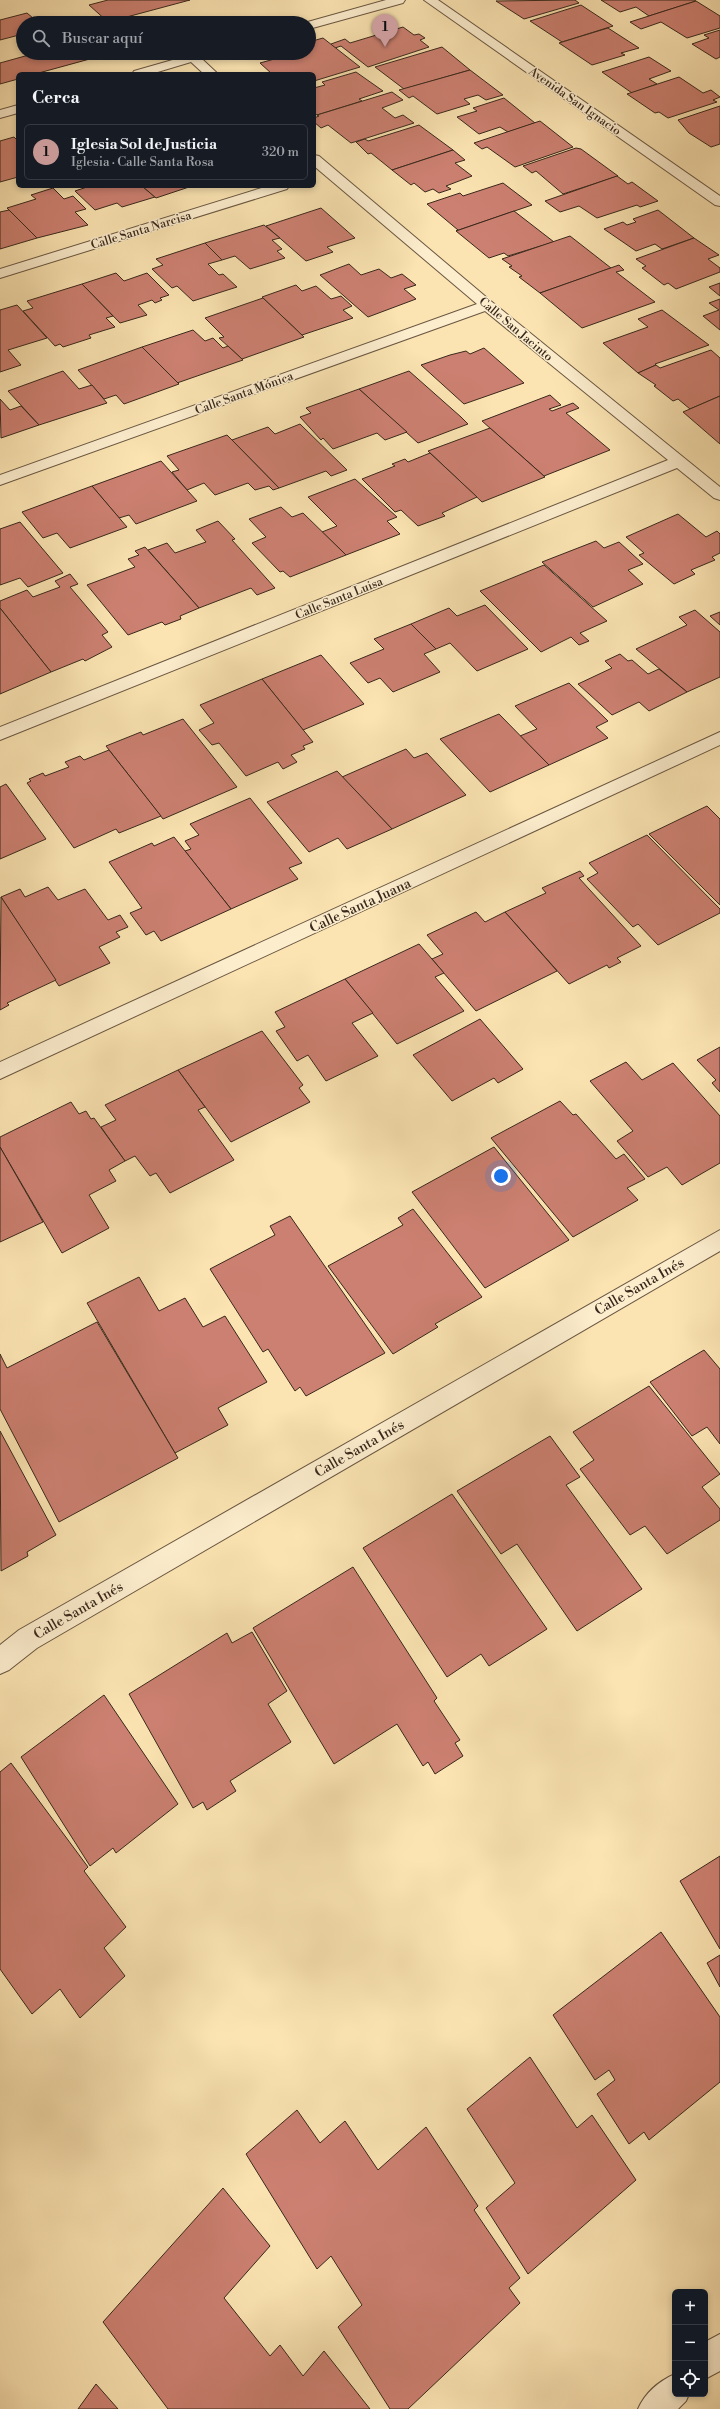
<!DOCTYPE html>
<html lang="es">
<head>
<meta charset="utf-8">
<style>
	body { margin:0; font-family:"Libre Bodoni",serif; background:#242831; color:#f1f3f6 }
	.controls { position:absolute; right:12px; bottom:12px; display:grid; overflow:hidden; border-radius:6px; box-shadow:0 2px 6px #0003 }
	.controls button { width:36px; height:36px; display:grid; place-items:center; padding:0; border:0; border-bottom:1px solid #363941; background:#171b24; color:#f1f3f6; font:20px sans-serif }
	.you { position:absolute; left:501px; top:1176px; width:14px; height:14px; margin:-10px; border:3px solid #fff; border-radius:50%; background:#1a73e8; box-shadow:0 0 0 6px #1a73e833 }
	.badge { display:grid; place-items:center; width:26px; height:26px; border-radius:50%; background:#c59692; color:#111; font-size:13px; font-weight:700 }
	.pin { position:absolute; translate:-50% -33px; filter:drop-shadow(0 1px 2px #0008) }
	.pin::after { content:''; position:absolute; top:21px; width:14px; height:12px; background:inherit; clip-path:polygon(0 0,100% 0,50% 100%) }
	.list { margin:0; padding:0; list-style:none }
	h2 { display:flex; justify-content:space-between; align-items:center; height:52px; margin:0; padding:0 16px; font-size:17px }
	h2 small { font-size:13px; font-weight:400; color:#9ea1a6 }
	.list li { display:grid; grid-template-columns:26px 1fr auto; gap:12px; align-items:center; box-sizing:border-box; height:56px; margin:0 8px 8px; padding:0 8px; border:1px solid #363941; border-radius:6px }
	.list b { display:block; font-size:15px; white-space:nowrap }
	.list p { margin:0; font-size:13px; white-space:nowrap; color:#9ea1a6 }
	.list em { font-size:13px; font-style:normal; color:#9ea1a6 }
	.icon { flex:none; width:22px; height:22px; fill:none; stroke:currentColor; stroke-width:2; stroke-linecap:round; stroke-linejoin:round }
	.map { position:relative; flex:none; width:720px; height:2409px; overflow:hidden }
	.search { position:absolute; background:#171b24; box-shadow:0 2px 6px #0003; left:16px; top:16px; width:300px; height:44px; display:flex; align-items:center; gap:10px; box-sizing:border-box; padding:0 14px; border-radius:22px; color:#9ea1a6; font-size:15px }
	.panel { position:absolute; background:#171b24; box-shadow:0 2px 6px #0003; left:16px; top:72px; width:300px; height:116px; border-radius:6px }
	.map>svg:first-child { display:block }
	.building { fill:#cc8071; stroke:#39281c }
	.lines { fill:none; stroke-linecap:round; stroke-linejoin:round }
	.minor-casing { stroke:#6a5742; stroke-width:2 }
	.minor { fill:#fcedcd; fill-rule:evenodd }
	.labels { text-anchor:middle; stroke-width:3; stroke-linejoin:round; paint-order:stroke }
	.far-street-label { font-size:12px; fill:#39281c; stroke:#fcedcd }
	.street-label { font-size:14px; fill:#39281c; stroke:#fcedcd }
</style>
</head>
<body>
<div class="map">
<svg width="720" height="2409" viewBox="0 0 720 2409">
	<rect width="100%" height="100%" fill="#fbe4b2"/>
	<filter id="stains"><feTurbulence type="fractalNoise" baseFrequency=".005" numOctaves="4"/><feColorMatrix values="0 0 0 0 .2 0 0 0 0 .09 0 0 0 0 .02 0 0 0 .5 -.17"/></filter>
	<radialGradient id="worn" r=".72"><stop offset=".6" stop-color="#630" stop-opacity="0"/><stop offset="1" stop-color="#630" stop-opacity=".3"/></radialGradient>
	<g class="building">
		<path d="M108 0H190L108 22 89 5Z"/>
		<path d="M575 0 579 3 524 19 496 1Z"/>
		<path d="M601 0H694L696 1 649 16 636 7 620 12Z"/>
		<path d="M696 1 720 16V28L687 38 661 22 641 29 630 22Z"/>
		<path d="M581 5 613 26 562 42 530 21Z"/>
		<path d="M27 13 39 23H23V34L0 40V20Z"/>
		<path d="M403 27 414 35 419 34 425 38 420 40 429 47 368 67 341 46 335 48 331 44 345 39 350 43Z"/>
		<path d="M608 28 639 48 621 53 625 55 592 65 559 43Z"/>
		<path d="M720 30V57L716 59 692 44 709 38 704 35Z"/>
		<path d="M323 38 360 67 314 81V74H272L260 63 296 53H309V42Z"/>
		<path d="M442 47 470 70 404 89 375 67Z"/>
		<path d="M36 53H92L97 57 35 74H18V79L0 84V63Z"/>
		<path d="M649 57 671 71 649 79 657 84 632 93 602 72Z"/>
		<path d="M470 70 503 95 486 100 478 95 464 99 470 104 437 114 413 96 409 98 399 90Z"/>
		<path d="M356 72 383 91 359 99 362 101 317 115 314 113V88L325 85 322 82Z"/>
		<path d="M679 77 703 93 711 90 720 97 713 100 717 102 668 118 659 112 655 113 627 94Z"/>
		<path d="M392 92 403 100 382 108 395 118 403 115 414 123 351 143 328 125 321 128 314 122V118L319 116 317 115Z"/>
		<path d="M504 98 535 123 508 132 500 127 479 134 457 117 477 111 473 108Z"/>
		<path d="M720 106V144L711 147 689 133 678 120Z"/>
		<path d="M540 121 573 147 515 167 487 147 482 149 474 143Z"/>
		<path d="M419 125 453 150 392 170 371 153 368 154 356 142 365 139 368 141Z"/>
		<path d="M14 137 18 141V177L0 182V141Z"/>
		<path d="M576 148 581 149 618 176 563 194 536 171 532 173 523 166Z"/>
		<path d="M453 150 465 160 455 163 472 176 446 186 451 189 439 193 433 189 425 192 414 183 411 185 392 170Z"/>
		<path d="M617 176 628 184 632 182 658 201 640 207 637 205 597 218 579 206 560 212 545 201Z"/>
		<path d="M503 183 532 205 456 231 458 230 427 204 460 193 463 196Z"/>
		<path d="M90 186H142L155 197 122 207 117 203 95 210 75 191Z"/>
		<path d="M142 186H192L156 198Z"/>
		<path d="M53 188 64 199 73 196 86 209 75 212 88 225 37 238 7 208 36 199 31 195Z"/>
		<path d="M321 208 355 238 327 247 333 252 306 261 266 226Z"/>
		<path d="M9 210 37 238 0 249V212Z"/>
		<path d="M658 210 694 238 662 249 655 244 636 251 604 229 623 222 627 225 636 222 633 219Z"/>
		<path d="M514 211 554 242 508 256 504 253 489 258 456 231Z"/>
		<path d="M264 225 280 238 272 240 282 249 277 251 285 258 250 269 235 256 222 260 205 243Z"/>
		<path d="M570 236 611 268 540 293 519 277 522 276 509 267 512 266 502 259Z"/>
		<path d="M694 238 719 255 708 259 720 268V272L676 289 668 283 664 285 642 268 646 266 636 259Z"/>
		<path d="M205 243 222 260 208 264 219 275 223 274 237 287 193 301 177 286 172 288 152 269 163 265 156 259Z"/>
		<path d="M349 264 361 275 379 269 391 278 402 274 416 285 404 289 416 299 368 317 320 275Z"/>
		<path d="M619 265 624 270 616 272 655 302 582 328 540 293Z"/>
		<path d="M116 273 124 281 147 273 169 295 160 298 162 300 155 303 152 300 138 305 147 315 120 323 82 284Z"/>
		<path d="M720 283V296L709 287Z"/>
		<path d="M82 284 113 316 106 318 115 327 89 335 91 338 63 347 60 344 55 346 23 311 33 308 27 301Z"/>
		<path d="M296 285 302 291 316 286 331 299 341 296 352 306 343 310 353 318 302 335 262 297Z"/>
		<path d="M263 298 304 337 242 359 219 338 224 337 205 318Z"/>
		<path d="M720 299V330L703 316 719 310 709 303Z"/>
		<path d="M17 305 47 338 8 350 21 365 0 372V310Z"/>
		<path d="M662 310 709 345 655 364 656 365 638 373 603 343 648 327 638 319Z"/>
		<path d="M193 330 205 341 213 338 223 348 228 346 243 360 177 383 142 347Z"/>
		<path d="M142 347 179 384 124 404 116 395 104 399 78 370Z"/>
		<path d="M484 348 524 383 464 404 421 365 450 355 466 351 470 354Z"/>
		<path d="M711 350 720 358V396L690 409 678 399 673 401 654 386 656 385 638 373 656 365 660 368Z"/>
		<path d="M63 371 79 389 92 385 107 403 39 425 8 391Z"/>
		<path d="M409 371 461 417 468 424 418 443 359 389Z"/>
		<path d="M359 389 407 432 385 440 377 433 333 449 323 438 321 440 300 417 311 413 306 408Z"/>
		<path d="M550 395 561 405 549 409 552 411 573 403 579 408 566 413 610 450 544 476 482 421Z"/>
		<path d="M720 396V444L683 412Z"/>
		<path d="M0 399 10 410 21 406 39 425 1 438Z"/>
		<path d="M300 424 347 470 331 476 326 471 279 488 232 440 268 427 275 434Z"/>
		<path d="M490 428 545 477 482 502 428 451Z"/>
		<path d="M227 435 232 440 279 488 273 490 269 486 255 490 248 483 215 495 204 483 187 490 172 472 179 470 167 456Z"/>
		<path d="M430 453 477 497 442 513 445 516 418 526 401 510 395 512 362 479 395 466 392 464 405 459 408 462Z"/>
		<path d="M161 461 197 501 136 524 129 515 119 518 92 486Z"/>
		<path d="M355 479 397 517 387 521 400 534 346 555 322 532 337 526 308 497Z"/>
		<path d="M92 486 127 527 70 548 57 533 43 538 22 512Z"/>
		<path d="M281 507 292 517 303 513 346 555 290 577 283 571 280 572 252 543 266 537 249 519Z"/>
		<path d="M678 514 706 537 717 531 720 534V553L712 557 715 560 691 570 695 574 674 584 639 555 644 553 626 537Z"/>
		<path d="M218 521 235 539 232 540 275 588 257 595 251 588 199 608 148 550 167 543 175 553 206 542 196 530Z"/>
		<path d="M20 522 63 573 28 587 20 578 0 585V529Z"/>
		<path d="M596 541 604 548 619 542 643 564 628 570 643 584 593 607 542 562Z"/>
		<path d="M145 547 199 608 180 616 181 619 165 625 162 622 128 635 87 585 135 567 128 559 139 555 135 551Z"/>
		<path d="M544 565 607 621 580 633 589 641 579 645 571 637 541 652 480 591Z"/>
		<path d="M70 574 78 584 70 587 108 632 102 635 112 647 85 661 83 659 51 672 0 608V601L27 590 33 597 60 587 55 581Z"/>
		<path d="M485 605 528 649 477 671 450 643 436 649 411 624 449 608 457 616Z"/>
		<path d="M0 608 51 672 0 694Z"/>
		<path d="M695 610 720 632V677L687 692 636 649 687 625 679 617Z"/>
		<path d="M720 612V625L710 616Z"/>
		<path d="M411 624 436 649 424 654 440 672 393 692 380 678 368 683 350 663 384 649 374 639Z"/>
		<path d="M620 654 628 661 632 660 648 674 659 669 687 692 649 711 639 702 612 715 578 684 612 668 605 661Z"/>
		<path d="M321 655 364 704 303 730 262 679Z"/>
		<path d="M262 679 313 742 303 746 305 749 291 755 297 762 283 769 278 762 246 776 219 743 212 745 199 730 214 723 200 705Z"/>
		<path d="M569 683 608 721 596 727 608 738 549 765 520 736 537 729 515 706Z"/>
		<path d="M499 714 549 765 490 792 440 739Z"/>
		<path d="M183 719 237 787 163 819 106 746 141 732 143 735Z"/>
		<path d="M406 749 414 758 427 753 466 795 392 829 342 777Z"/>
		<path d="M109 750 161 816 119 833 116 829 74 848 27 783 31 781 29 779 43 773 45 776 69 767 65 762 80 756 84 760Z"/>
		<path d="M337 771 392 829 347 849 338 838 309 852 267 802Z"/>
		<path d="M6 784 46 839 0 859V787Z"/>
		<path d="M250 798 302 863 289 868 298 879 231 909 185 851 191 849 185 841 199 835 190 824Z"/>
		<path d="M707 806 720 819V905L649 834Z"/>
		<path d="M647 835 720 909V913L658 945 638 924 633 927 587 879 598 873 589 863Z"/>
		<path d="M174 837 231 909 161 941 154 931 146 935 130 913 142 908 109 862 152 843 154 846Z"/>
		<path d="M580 871 584 876 579 878 641 946 617 958 621 962 609 968 607 965 569 984 505 912 546 893 542 888Z"/>
		<path d="M48 887 58 900 85 889 108 920 120 915 128 927 116 932 120 937 99 947 110 963 59 986 1 897 20 889 25 897Z"/>
		<path d="M1 897 56 980 7 1003 9 1005 0 1010Z"/>
		<path d="M476 912 485 922 505 912 557 971 476 1011 432 959 443 954 427 935Z"/>
		<path d="M419 944 444 973 435 977 464 1011 397 1044 345 979Z"/>
		<path d="M345 979 373 1013 352 1023 378 1056 326 1081 308 1055 297 1061 276 1031 285 1027 275 1012Z"/>
		<path d="M480 1019 523 1069 498 1083 494 1078 452 1101 413 1055Z"/>
		<path d="M262 1031 303 1085 299 1088 310 1102 231 1142 178 1070Z"/>
		<path d="M720 1047V1092L712 1083 716 1080 697 1060Z"/>
		<path d="M626 1062 642 1080 673 1063 720 1116V1163L682 1185 667 1167 648 1177 617 1141 633 1131 590 1081Z"/>
		<path d="M178 1070 205 1107 198 1110 234 1160 170 1193 156 1173 150 1176 135 1156 125 1161 101 1127 116 1120 105 1105Z"/>
		<path d="M560 1101 573 1115 576 1114 616 1159 624 1154 645 1179 627 1188 638 1200 573 1237 491 1138Z"/>
		<path d="M71 1102 79 1114 86 1111 91 1119 94 1118 125 1161 109 1170 116 1181 89 1195 109 1228 62 1253 0 1147V1137Z"/>
		<path d="M0 1147 43 1222 0 1242Z"/>
		<path d="M494 1147 569 1240 485 1288 412 1192Z"/>
		<path d="M413 1209 482 1297 435 1324 438 1327 393 1354 328 1266 403 1225 398 1218Z"/>
		<path d="M290 1216 385 1353 306 1396 300 1387 295 1391 268 1349 263 1352 210 1269 275 1235 270 1226Z"/>
		<path d="M139 1277 159 1311 185 1298 203 1327 225 1316 267 1382 218 1408 228 1425 175 1453 87 1303Z"/>
		<path d="M97 1322 178 1458 59 1522 0 1409V1354L7 1368Z"/>
		<path d="M704 1350 720 1369V1444L707 1427 692 1436 650 1382Z"/>
		<path d="M649 1386 720 1474 702 1487 720 1509V1520L667 1554 645 1526 630 1535 580 1469 594 1460 573 1432Z"/>
		<path d="M0 1431 56 1535 27 1552 28 1556 1 1571Z"/>
		<path d="M550 1436 580 1477 566 1485 642 1589 577 1631 517 1544 501 1554 457 1491Z"/>
		<path d="M452 1494 547 1629 489 1666 481 1654 447 1677 363 1548Z"/>
		<path d="M353 1567 437 1698 434 1701 460 1740 455 1743 463 1756 435 1774 428 1762 423 1766 397 1724 334 1764 253 1628Z"/>
		<path d="M252 1632 287 1691 268 1704 291 1742 230 1781 236 1791 207 1810 203 1802 193 1808 129 1694 227 1633 232 1643Z"/>
		<path d="M104 1695 178 1804 116 1853 113 1848 90 1866 21 1757Z"/>
		<path d="M11 1763 88 1867 84 1871 126 1927 104 1948 125 1976 80 2018 60 1989 32 2014 0 1969V1772Z"/>
		<path d="M720 1856V1949L680 1881Z"/>
		<path d="M661 1932 720 2017V2082L649 2140 644 2132 629 2144 597 2094 615 2080 609 2070 595 2080 553 2015Z"/>
		<path d="M720 1955V1987L707 1963Z"/>
		<path d="M530 2057 577 2128 592 2115 636 2180 528 2274 486 2208 515 2183 467 2109Z"/>
		<path d="M297 2110 320 2143 345 2121 378 2170 426 2127 478 2206 474 2210 520 2278 509 2288 520 2303 408 2409H390L338 2327 362 2305 331 2256 317 2269 246 2154Z"/>
		<path d="M223 2188 270 2246 224 2298 270 2356 280 2345 303 2376 324 2351 370 2409H168L103 2322Z"/>
		<path d="M96 2384 118 2409H78Z"/>
	</g>
	<g class="lines">
		<g class="minor-casing">
			<g id="minor">
				<path d="M386 0H405L403 3 309 29V23H304Z"/>
				<path d="M424 0H438L720 196V206L715 205Z"/>
				<path d="M197 53H216L202 59 218 74H204L191 62 151 74H132L134 71Z"/>
				<path d="M18 105V113L0 118V110Z"/>
				<path d="M314 155 319 156 492 302 720 487V500L714 498 677 468 0 740V727L668 460 485 311 0 485V475L477 304 314 166Z"/>
				<path d="M268 186H289L287 189 0 278V269Z"/>
				<path d="M720 732V745L0 1079V1062Z"/>
				<path d="M720 1230V1251L37 1648 9 1670 0 1674V1645L19 1630Z"/>
				<path d="M720 2334V2371L705 2379V2342Z"/>
				<path d="M675 2374V2394H689L686 2401 678 2409H638C645 2393 659 2381 675 2374Z"/>
			</g>
		</g>
		<use href="#minor" class="minor"/>
	</g>
	<g class="labels">
		<g class="far-street-label">
			<text transform="translate(575 101) rotate(35)" y="4">Avenida San Ignacio</text>
			<text transform="translate(141 230) rotate(-17)" y="4">Calle Santa Narcisa</text>
			<text transform="translate(516 329) rotate(40)" y="4">Calle San Jacinto</text>
			<text transform="translate(244 393) rotate(-20)" y="4">Calle Santa Mónica</text>
			<text transform="translate(339 598) rotate(-22)" y="4">Calle Santa Luisa</text>
		</g>
		<g class="street-label">
			<text transform="translate(360 905) rotate(-25)" y="5">Calle Santa Juana</text>
			<text transform="translate(639 1286) rotate(-30)" y="5">Calle Santa Inés</text>
			<text transform="translate(359 1448) rotate(-30)" y="5">Calle Santa Inés</text>
			<text transform="translate(78 1610) rotate(-30)" y="5">Calle Santa Inés</text>
		</g>
	</g>
	<rect width="100%" height="100%" filter="url(#stains)"/>
	<rect width="100%" height="100%" fill="url(#worn)"/>
</svg>
<div class="controls">
<button>+</button>
<button>−</button>
<button><svg class="icon" aria-label="locate" viewBox="0 0 24 24"><circle cx="12" cy="12" r="6"/><path d="M12 2v4M12 18v4M2 12h4M18 12h4"/></svg></button>
</div>
<div class="you"></div>
<div class="pin badge" style="left:385px;top:47px">1</div>
<div class="search"><svg class="icon" aria-label="search" viewBox="0 0 24 24"><circle cx="10" cy="10" r="6"/><path d="M15 15l6 6"/></svg>Buscar aquí</div>
<section class="panel">
<h2>Cerca<small></small></h2>
<ul class="list">
<li><span class="badge">1</span><div><b>Iglesia Sol de Justicia</b><p>Iglesia · Calle Santa Rosa</p></div><em>320 m</em></li>
</ul>
</section>
</div>
</body>
</html>
